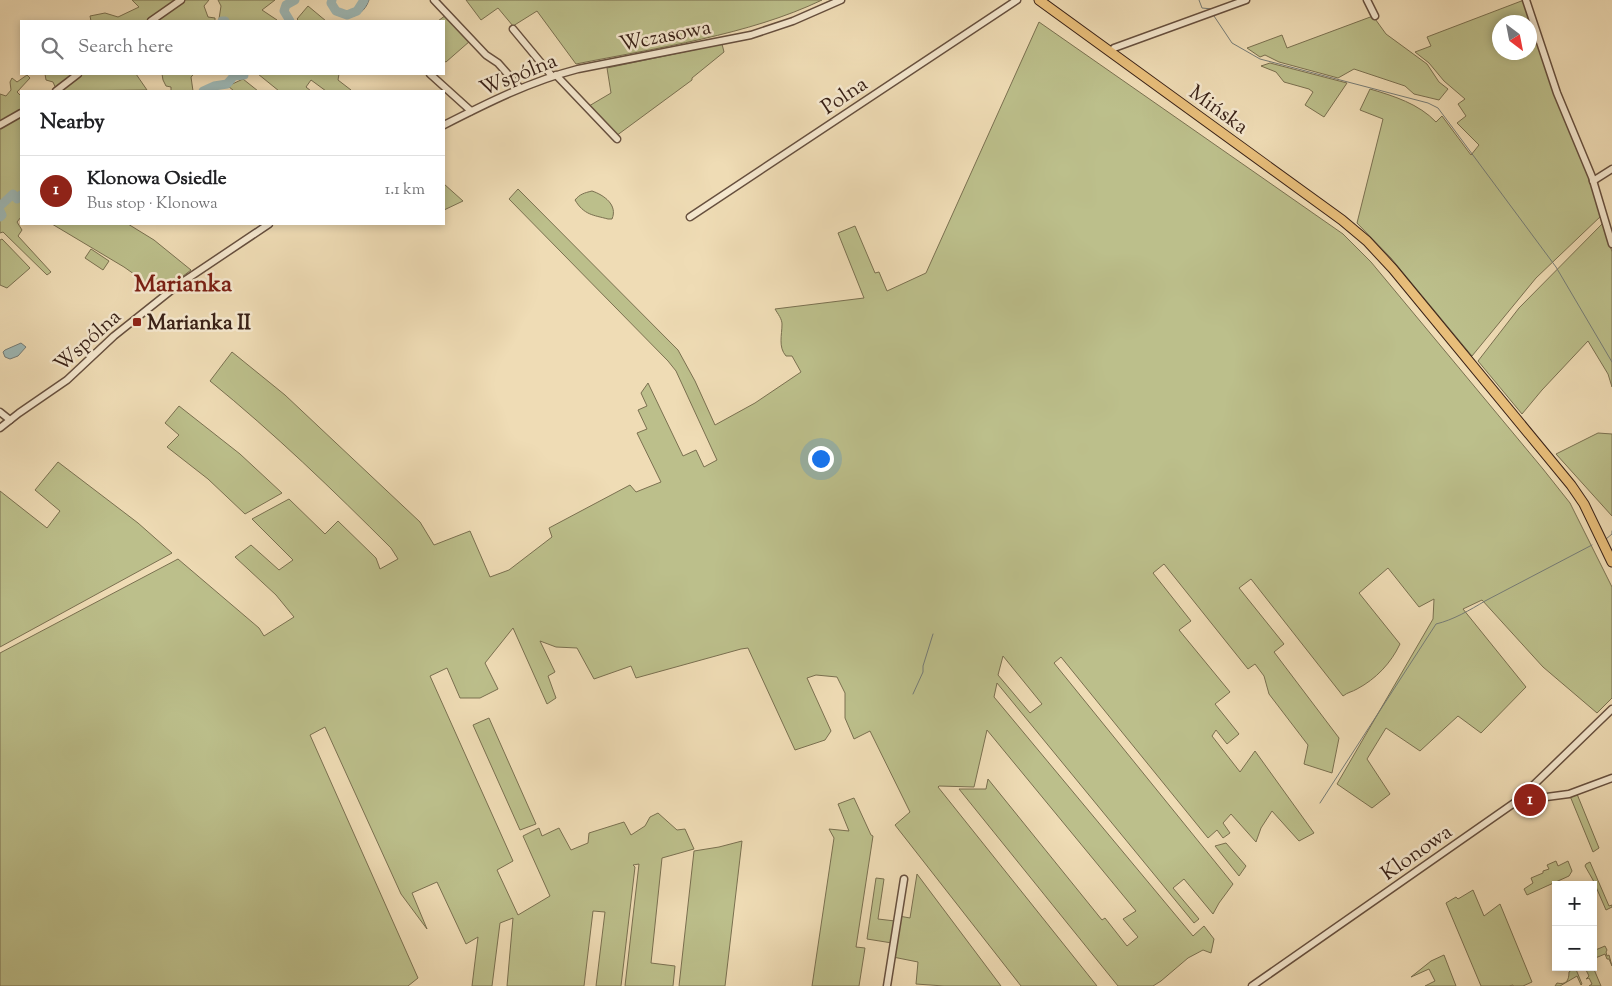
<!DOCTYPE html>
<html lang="en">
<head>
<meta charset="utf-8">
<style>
	body { margin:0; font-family:"Sorts Mill Goudy",serif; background:#f6f6f6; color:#202124 }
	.controls { position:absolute; right:15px; bottom:15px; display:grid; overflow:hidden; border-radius:0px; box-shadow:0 2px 8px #0003 }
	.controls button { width:45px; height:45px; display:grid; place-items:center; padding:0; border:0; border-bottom:1px solid #e0e0e0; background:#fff; color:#202124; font:25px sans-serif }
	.compass { position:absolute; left:1492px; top:15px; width:45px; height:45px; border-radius:50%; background:#fff; box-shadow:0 2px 8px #0003; rotate:148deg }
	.you { position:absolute; left:820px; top:458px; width:18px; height:18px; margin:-12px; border:4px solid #fff; border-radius:50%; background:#1a73e8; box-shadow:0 0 0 8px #1a73e833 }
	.badge { display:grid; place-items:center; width:32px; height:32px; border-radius:50%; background:#8f2418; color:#fff; font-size:16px; font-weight:700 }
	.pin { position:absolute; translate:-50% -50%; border:2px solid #fff; box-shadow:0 1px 5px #0006 }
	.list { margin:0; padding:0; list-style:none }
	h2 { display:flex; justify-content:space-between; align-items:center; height:65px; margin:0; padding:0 20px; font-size:21px }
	h2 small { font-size:16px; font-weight:400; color:#757577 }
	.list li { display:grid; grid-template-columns:32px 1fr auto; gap:15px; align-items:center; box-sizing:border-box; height:70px; padding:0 20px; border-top:1px solid #e0e0e0 }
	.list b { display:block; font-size:19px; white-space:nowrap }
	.list p { margin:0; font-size:16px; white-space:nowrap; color:#757577 }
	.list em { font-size:16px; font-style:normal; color:#757577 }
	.icon { flex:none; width:28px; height:28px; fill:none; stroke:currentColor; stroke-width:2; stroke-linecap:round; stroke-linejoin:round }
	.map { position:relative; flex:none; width:1612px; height:986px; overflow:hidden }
	.search { position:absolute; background:#fff; box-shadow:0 2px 8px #0003; left:20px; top:20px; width:425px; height:55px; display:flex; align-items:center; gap:12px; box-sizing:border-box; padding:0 18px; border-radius:0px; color:#757577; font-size:19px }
	.panel { position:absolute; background:#fff; box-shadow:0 2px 8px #0003; left:20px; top:90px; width:425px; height:135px; border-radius:0px }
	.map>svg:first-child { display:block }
	.green { fill:#bcbf8b; stroke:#7a7050; fill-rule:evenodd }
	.water { fill:#9eb9b7; stroke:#757c77 }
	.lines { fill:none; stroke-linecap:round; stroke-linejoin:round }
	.stream { stroke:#757c77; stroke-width:1 }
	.river { stroke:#9eb9b7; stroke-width:9 }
	.minor-casing { stroke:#664f3e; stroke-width:9 }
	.major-casing { stroke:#382016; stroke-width:11 }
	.minor { stroke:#f5e8cf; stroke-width:6 }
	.major { stroke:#e8be7a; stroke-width:9 }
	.poi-dot { fill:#8f2418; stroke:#f5e8cf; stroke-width:2 }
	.labels { text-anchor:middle; stroke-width:5; stroke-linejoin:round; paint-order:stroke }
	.street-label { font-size:21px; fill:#382016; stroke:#f5e8cf }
	.poi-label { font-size:21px; font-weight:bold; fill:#382016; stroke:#f5e8cf; text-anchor:start }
	.quarter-label { font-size:24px; font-weight:bold; fill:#7a1f14; stroke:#f5e8cf }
</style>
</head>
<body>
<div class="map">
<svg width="1612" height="986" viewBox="0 0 1612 986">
	<rect width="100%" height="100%" fill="#efdcb5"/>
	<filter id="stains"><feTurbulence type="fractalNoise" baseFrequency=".004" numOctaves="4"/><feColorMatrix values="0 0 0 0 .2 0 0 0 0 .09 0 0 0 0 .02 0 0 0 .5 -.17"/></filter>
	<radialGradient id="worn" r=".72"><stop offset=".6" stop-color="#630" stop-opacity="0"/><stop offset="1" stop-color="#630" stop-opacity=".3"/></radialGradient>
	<g class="green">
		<path d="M132 0H209L204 6 208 17 215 18V21H91L90 16 105 13 118 17 139 7Z"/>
		<path d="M218 0H275L262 10 277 20 275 21H221L219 19 221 6Z"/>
		<path d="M466 0H822C749 35 656 48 576 64L537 11 513 26 498 8 481 20Z"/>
		<path d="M1524 0 1591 181 1602 215 1536 278 1472 356 1391 258 1357 223 1383 119 1360 110 1370 89C1394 96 1419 104 1436 122L1442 116 1471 155 1479 145 1457 123 1466 116 1458 104 1465 99 1444 81 1429 63 1415 52 1431 46 1427 37ZM1500 22H1530V52H1500Z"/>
		<path d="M308 6 326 21H299L297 19Z"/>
		<path d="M446 15 470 41 446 62 444 61V21H438Z"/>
		<path d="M1373 16 1386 34 1427 64 1439 82 1448 89 1439 100 1414 94 1405 86 1354 69 1338 78 1279 62 1265 55 1260 57 1247 48 1282 35 1287 48Z"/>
		<path d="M1039 22 1343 234 1371 262 1543 469 1570 503 1612 587V698L1597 713 1543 667 1482 600 1463 609 1526 687 1481 733 1458 716 1420 751 1386 728 1367 759 1390 794 1372 808 1337 784 1433 619 1434 599 1419 607 1388 568 1359 593 1400 644C1391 663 1376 679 1357 689 1352 692 1348 692 1343 696L1251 579 1239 588 1284 644 1274 652 1339 738 1332 773 1304 764 1308 745 1269 694 1264 676 1255 664 1248 669 1164 564 1153 573 1191 621 1179 630 1230 692 1215 704 1239 734 1227 744 1216 730 1212 736 1240 772 1255 751 1314 833 1299 841 1272 811 1261 828 1256 842 1231 814 1223 823 1230 833 1223 838 1217 830 1208 838 1061 657 1054 663 1233 884 1219 903 1213 914 1184 879 1173 888 1199 919 1194 923 997 683 994 697 1193 936 1204 926 1214 939 1211 953 1203 950 1188 958 1161 981 1153 986H1118L959 789H986L988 779 1102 920 1105 918 1127 946 1138 937 1123 919 1136 911 987 730 974 787 939 786 938 787 1097 986H1021L895 825 910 812 870 731 854 739 845 718V693L837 677 816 675 807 678 831 731 825 740 795 750 748 648 741 649 636 678 631 666 594 679 577 648 556 647 540 641 555 672 548 676 556 698 547 704 513 628 485 663 498 689 480 698H460L447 668 430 676 513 861 497 870 518 915 550 896 523 836 539 828 542 836 559 828 571 850 588 843 589 833 624 822 631 835 645 826 650 817 658 813 677 830 685 829 694 849 662 858 651 963 675 966 673 986H625L639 864 633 865 635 867 621 986H596L605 912 593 911 584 986H507L513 918 500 923 492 986H472L478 937 466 944 437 882 412 893 427 929 401 894 325 727 310 735 418 978 408 986H0V653L178 559 259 628 264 636 294 617 276 595 235 557 251 545 279 570 293 560 252 519 289 499 325 534 338 521 376 558 380 569 398 559 391 548C333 490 274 433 210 381L232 352 285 395 420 522 434 545 470 531 490 577 509 570 552 537 549 528 630 485 636 492 661 482 637 433 647 429 638 410 647 406 641 393 648 383 683 456 696 450 704 467 717 460 676 371 668 361 509 199 518 189 678 350 695 381 715 425 755 403 801 372 792 356H786C778 347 782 335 782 324 782 319 778 314 775 309L864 298 838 233 855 226 875 273 879 272 887 291 926 273ZM1003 656 1042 704 1030 713 998 675Z"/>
		<path d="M722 44 724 52 692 78V80L616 136 589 106 611 93 607 68Z"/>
		<path d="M1270 63 1347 83 1324 117 1305 105 1313 92 1309 89 1284 82 1276 72 1261 66Z"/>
		<path d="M45 74H136L147 90 57 91 53 82 46 80Z"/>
		<path d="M162 74H194L191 77 193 91H171V87L166 86 163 80Z"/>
		<path d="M258 74H339L338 80 351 90 350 91H326L311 80 306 87 311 91H279Z"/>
		<path d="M27 75 30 78 17 92 21 96V217L17 222 22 230 18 236 51 272 47 275 3 232 0 233V94L6 96 11 90 10 82 12 78 17 82Z"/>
		<path d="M243 79 258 91H234L228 86Z"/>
		<path d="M444 184 463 201 444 210Z"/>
		<path d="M592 191C604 195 618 205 612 219H608C593 215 584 215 575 200 580 194 584 193 592 191Z"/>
		<path d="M1604 222 1612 252V387L1608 374 1588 341 1542 390 1522 414 1478 361 1519 308Z"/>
		<path d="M52 224H128L154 240 191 270 161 293 124 267Z"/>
		<path d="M2 239 30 268 7 288 0 285V240Z"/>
		<path d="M91 249 109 261 103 270 85 258Z"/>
		<path d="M179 406 240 454 282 493 245 514 208 479 167 447 179 435 165 423Z"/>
		<path d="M1598 433 1612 434V516L1556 454Z"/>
		<path d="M58 462 138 523 172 553 0 647V491L47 528 60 511 35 490Z"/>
		<path d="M489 718 536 824 520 830 473 725Z"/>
		<path d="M1577 794 1599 848 1593 852 1570 796Z"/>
		<path d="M854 798 871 835 873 836 856 947 865 948 859 986H812L834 838 829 829 849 831 838 804Z"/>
		<path d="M742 841 725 986H679L694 851 719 847Z"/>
		<path d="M1226 843 1246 866 1239 876 1215 846Z"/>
		<path d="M1556 861 1558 866 1568 861 1572 871 1569 876 1527 895 1524 889 1533 883 1531 878 1543 873V871L1549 869 1547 865Z"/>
		<path d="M1590 862 1609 906 1612 905V907L1606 910 1593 880 1585 866 1586 864Z"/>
		<path d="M917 874 1001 986H944L916 984 918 962 893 957 899 916 910 918Z"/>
		<path d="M876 878 884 879 878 919 895 921 892 943 867 939Z"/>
		<path d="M1473 890 1484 916 1500 904 1532 982 1523 986H1513V985L1509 986H1481L1446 903 1456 897 1458 899Z"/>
		<path d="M1605 946 1607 950 1606 952 1607 956 1609 955 1612 966 1609 959H1607L1605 954 1593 959V951Z"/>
		<path d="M1444 955 1456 986H1425L1435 981 1429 969 1411 977 1431 961Z"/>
		<path d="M1575 967 1582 984 1581 985 1577 976 1560 986H1555L1557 983C1566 985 1569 981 1569 972Z"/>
		<path d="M1585 967H1593L1601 986H1589L1592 984 1589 978 1586 979 1589 976 1586 970H1582Z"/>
	</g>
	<g class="water">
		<path d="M361 0H369C365 12 357 16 346 18L350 10H355Z"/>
		<path d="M21 343 26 347 18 356 10 359 5 357 3 352 5 350Z"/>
	</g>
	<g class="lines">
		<g class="stream">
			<path d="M1199 0 1202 8 1212 9"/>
			<path d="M1214 16 1232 43 1260 59 1428 103 1438 108 1556 267 1612 362"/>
			<path d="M1606 539 1612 534V531"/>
			<path d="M913 694 923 672V666L933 634"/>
			<path d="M1320 803 1436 624C1453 620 1470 610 1485 601L1592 545"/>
		</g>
		<g class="river">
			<path d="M332 0 331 3 336 11 347 15 357 11 364 0"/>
			<path d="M222 21H225"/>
			<path d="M290 21 284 11 286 5 295 0"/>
			<path d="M203 91 214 86 227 84 234 76 244 75V74"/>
			<path d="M0 206 13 194 17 199 21 195"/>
			<path d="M0 211 2 215 0 217"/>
		</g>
		<g class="minor-casing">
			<g id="minor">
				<path d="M434 0 486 55 498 63 520 88"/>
				<path d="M1367 0 1375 16"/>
				<path d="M1526 0 1557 93 1592 177 1612 244"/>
				<path d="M151 21 181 0"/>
				<path d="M513 29 552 76"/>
				<path d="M1111 52 1114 48 1246 0"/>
				<path d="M430 74 471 111"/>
				<path d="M556 75 617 139"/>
				<path d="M56 91 78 74"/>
				<path d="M0 125 21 113"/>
				<path d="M444 125C487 103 531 81 578 69L751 35 793 21 841 0"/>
				<path d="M1593 181 1612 169"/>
				<path d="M690 217 1017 0"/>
				<path d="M0 412 10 420"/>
				<path d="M0 428 19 413 67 380 114 336 178 285 269 224"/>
				<path d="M1517 801 1612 709"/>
				<path d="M887 986 904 879"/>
				<path d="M1252 986 1517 801 1569 794 1612 778"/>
			</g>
		</g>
		<g class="major-casing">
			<path id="major" d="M1039 0 1342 220 1367 241 1393 269 1571 485 1584 504 1612 562"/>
		</g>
		<use href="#minor" class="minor"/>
		<use href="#major" class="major"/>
	</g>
	<rect class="poi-dot" x="132" y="317" width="10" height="10" rx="2.5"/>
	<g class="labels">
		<g class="street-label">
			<text transform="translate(665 35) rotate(-11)" y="7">Wczasowa</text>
			<text transform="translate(518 74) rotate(-22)" y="7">Wspólna</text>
			<text transform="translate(844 95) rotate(-34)" y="7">Polna</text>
			<text transform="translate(1219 109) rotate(36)" y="7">Mińska</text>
			<text transform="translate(87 340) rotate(-42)" y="7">Wspólna</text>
			<text transform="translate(1416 852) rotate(-35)" y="7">Klonowa</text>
		</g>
		<g class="poi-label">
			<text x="147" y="329">Marianka II</text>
		</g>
		<g class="quarter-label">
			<text x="183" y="291">Marianka</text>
		</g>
	</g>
	<rect width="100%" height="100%" filter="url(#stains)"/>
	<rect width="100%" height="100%" fill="url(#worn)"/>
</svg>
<div class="controls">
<button>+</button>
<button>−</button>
</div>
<svg class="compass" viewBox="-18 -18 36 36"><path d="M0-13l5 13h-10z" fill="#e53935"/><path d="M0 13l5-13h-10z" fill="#757577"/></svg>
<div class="you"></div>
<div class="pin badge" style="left:1530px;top:800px">1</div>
<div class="search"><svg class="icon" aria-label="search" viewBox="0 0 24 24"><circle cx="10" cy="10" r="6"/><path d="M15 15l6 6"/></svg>Search here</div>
<section class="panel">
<h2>Nearby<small></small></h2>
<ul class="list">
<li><span class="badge">1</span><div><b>Klonowa Osiedle</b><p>Bus stop · Klonowa</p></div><em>1.1 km</em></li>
</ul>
</section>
</div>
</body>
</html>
